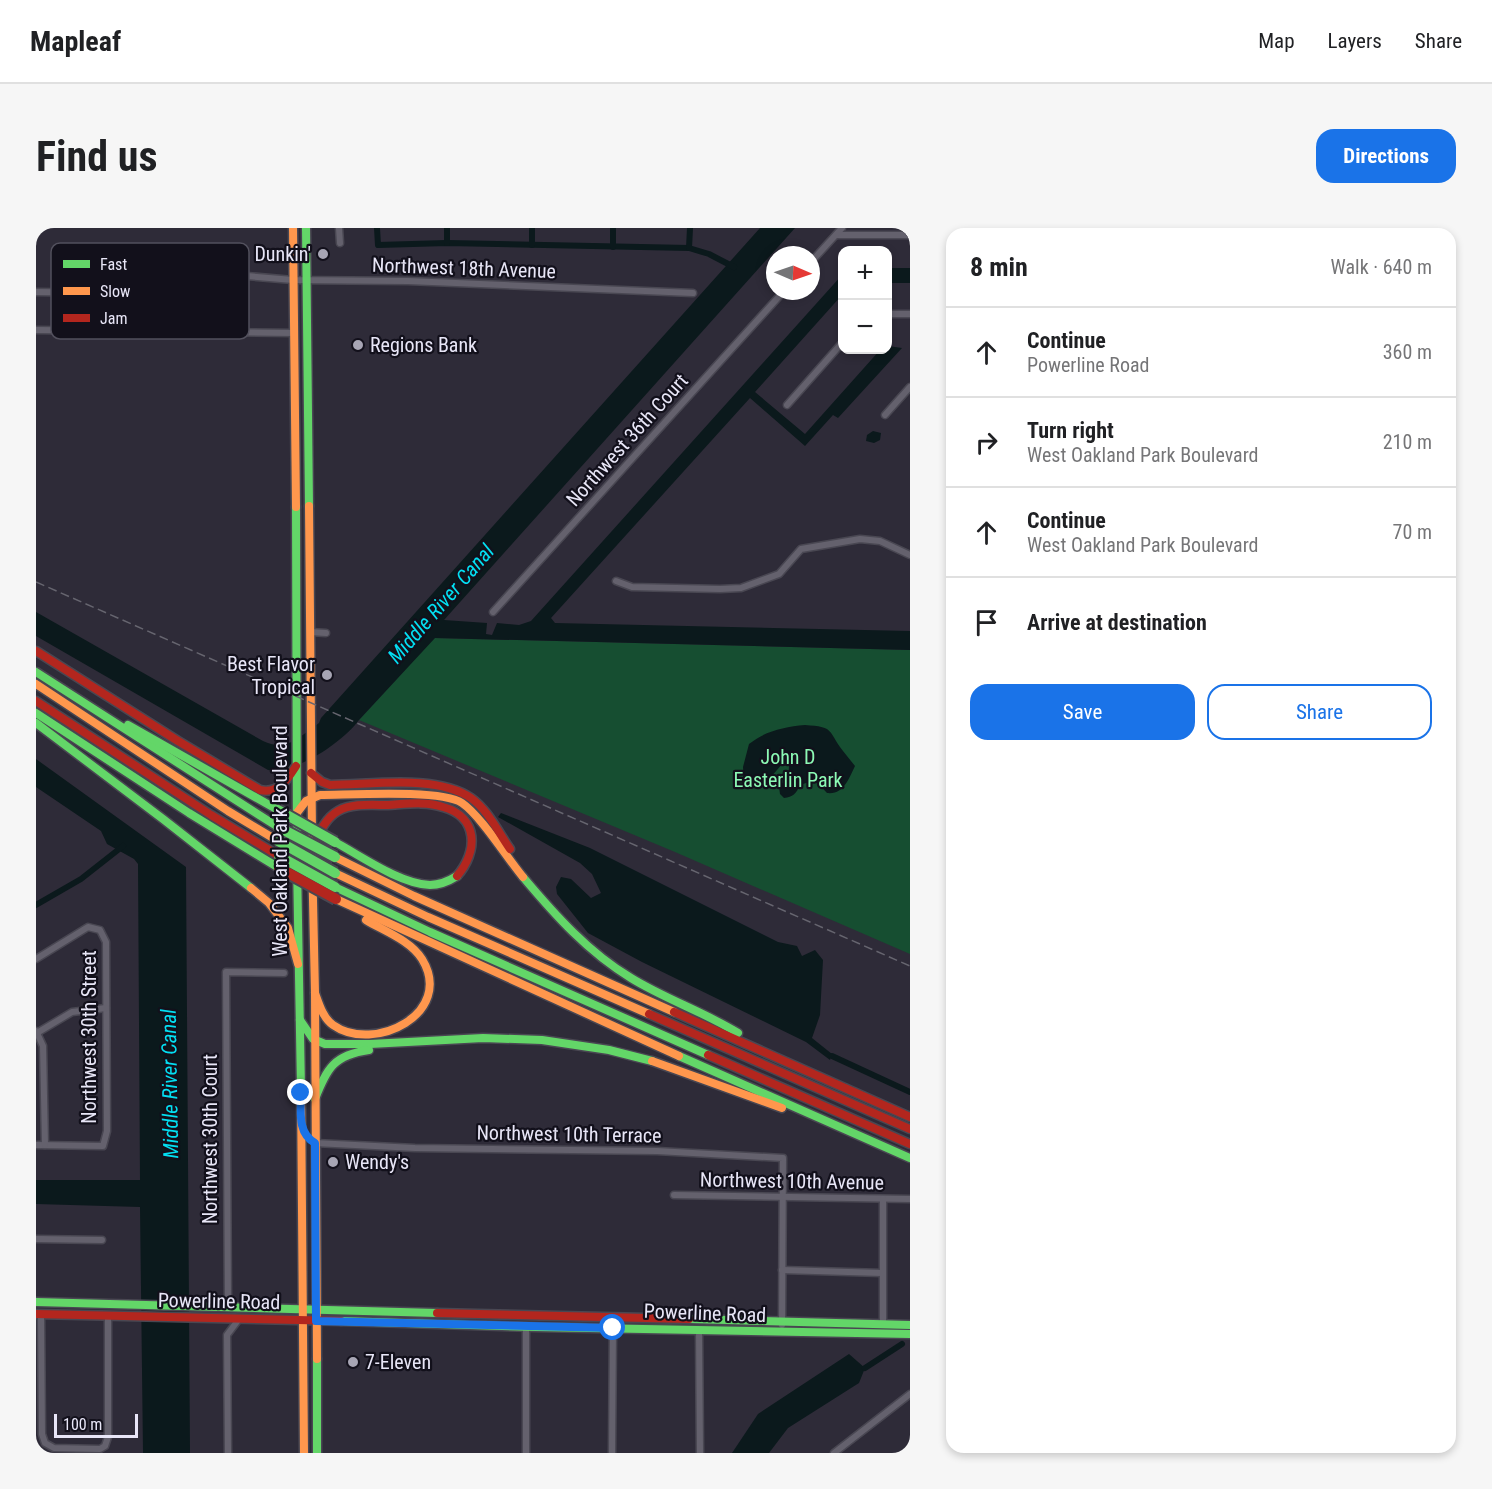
<!DOCTYPE html>
<html lang="en">
<head>
<meta charset="utf-8">
<style>
	body { margin:0; font-family:"Roboto Condensed",sans-serif; background:#f6f6f6; color:#202124 }
	.controls { position:absolute; right:18px; top:18px; display:grid; overflow:hidden; border-radius:12px; box-shadow:0 3px 9px #0003 }
	.controls button { width:54px; height:54px; display:grid; place-items:center; padding:0; border:0; border-bottom:2px solid #e0e0e0; background:#fff; color:#202124; font:30px sans-serif }
	.compass { position:absolute; left:730px; top:18px; width:54px; height:54px; border-radius:50%; background:#fff; box-shadow:0 3px 9px #0003; rotate:92deg }
	.scale { position:absolute; left:18px; bottom:15px; width:84px; box-sizing:border-box; padding-left:6px; border:3px solid #e8e6f7; border-top:0; font-size:16px; line-height:21px; white-space:nowrap; color:#e8e6f7; -webkit-text-stroke:4px #12101b; paint-order:stroke }
	.stop { position:absolute; width:18px; height:18px; margin:-14px; border:4px solid #1a73e8; border-radius:50%; background:#fff }
	.stop.end { background:#1a73e8; border-color:#fff; box-shadow:0 2px 6px #0008 }
	.list { margin:0; padding:0; list-style:none }
	h2 { display:flex; justify-content:space-between; align-items:center; height:78px; margin:0; padding:0 24px; font-size:26px }
	h2 small { font-size:20px; font-weight:400; color:#757577 }
	.list li { display:grid; grid-template-columns:39px 1fr auto; gap:18px; align-items:center; box-sizing:border-box; height:90px; padding:0 24px; border-top:2px solid #e0e0e0 }
	.list b { display:block; font-size:22px; white-space:nowrap }
	.list p { margin:0; font-size:20px; white-space:nowrap; color:#757577 }
	.list em { font-size:20px; font-style:normal; color:#757577 }
	.actions { display:flex; gap:12px; padding:18px 24px }
	.actions a { flex:1; padding:14px 0; border:2px solid #1a73e8; border-radius:18px; text-align:center; font-size:21px; color:#1a73e8 }
	.actions .main { background:#1a73e8; color:#fff }
	.icon { flex:none; width:33px; height:33px; fill:none; stroke:currentColor; stroke-width:2; stroke-linecap:round; stroke-linejoin:round }
	.map { position:relative; flex:none; width:874px; height:1225px; overflow:hidden; border-radius:18px }
	header { display:flex; align-items:center; gap:36px; box-sizing:border-box; height:84px; padding:0 30px; background:#fff; border-bottom:2px solid #e0e0e0 }
	header strong { font-size:28px }
	nav { display:flex; gap:33px; margin-inline-start:auto; font-size:21px }
	.intro { display:flex; align-items:center; justify-content:space-between; box-sizing:border-box; height:144px; padding:0 36px }
	h1 { margin:0; font-size:42px }
	.button { padding:15px 27px; border-radius:18px; background:#1a73e8; color:#fff; font-size:21px; font-weight:700 }
	main { display:flex; gap:36px; padding:0 36px }
	aside { flex:1; background:#fff; border-radius:18px; box-shadow:0 3px 9px #0003 }
	.map>svg:first-child { display:block }
	.green { fill:#164e31 }
	.water { fill:#0b191c }
	.lines { fill:none; stroke-linecap:round; stroke-linejoin:round }
	.canal { stroke:#0b191c; stroke-width:6 }
	.street-casing { stroke:#494752; stroke-width:9 }
	.fast-casing { stroke:#494752; stroke-width:11 }
	.slow-casing { stroke:#494752; stroke-width:11 }
	.jam-casing { stroke:#494752; stroke-width:11 }
	.street { stroke:#64616d; stroke-width:6 }
	.fast { stroke:#63d668; stroke-width:8 }
	.slow { stroke:#ff974d; stroke-width:8 }
	.jam { stroke:#b3261e; stroke-width:8 }
	.rail { stroke:#66656f; stroke-width:1.5; stroke-dasharray:9 4.5; stroke-linecap:butt }
	.fast-bridge-casing { stroke:#494752; stroke-width:14; stroke-linecap:butt }
	.jam-bridge-casing { stroke:#494752; stroke-width:14; stroke-linecap:butt }
	.fast-bridge { stroke:#63d668; stroke-width:10 }
	.jam-bridge { stroke:#b3261e; stroke-width:10 }
	.route { stroke:#1a73e8; stroke-width:8 }
	.poi-dot { fill:#a7a5b4; stroke:#12101b; stroke-width:2 }
	.labels { text-anchor:middle; stroke-width:4.5; stroke-linejoin:round; paint-order:stroke }
	.poi-label { font-size:20px; fill:#e8e6f7; stroke:#12101b; text-anchor:start }
	.street-label { font-size:20px; fill:#e8e6f7; stroke:#12101b }
	.park-label { font-size:20px; fill:#8cfab5; stroke:#12101b }
	.water-label { font-size:21px; font-style:italic; fill:#03dff2; stroke:#12101b }
	.key { fill:#12101b; stroke:#52505d; stroke-width:1.5 }
	.key-label { font-size:16px; fill:#e8e6f7 }
</style>
</head>
<body>
<header>
<strong>Mapleaf</strong>
<nav><a>Map</a><a>Layers</a><a>Share</a></nav>
</header>
<div class="intro"><h1>Find us</h1><a class="button">Directions</a></div>
<main>
<div class="map">
<svg width="874" height="1225" viewBox="0 0 874 1225">
	<rect width="100%" height="100%" fill="#2e2b38"/>
	<path class="green" d="M398 410 874 422V726L639 624 323 492Z"/>
	<g class="water">
		<path d="M724 0H759L408 392 451 395 450 406 456 407 461 395 483 397 495 393 806 47V67L719 164 769 206 844 122H852V118L866 120 802 190 797 187 769 218 714 170 515 390 519 395 874 403V422L399 410 323 492C307 514 260 546 232 542L0 408V384L227 513C251 525 264 508 283 495L285 490Z"/>
		<rect x="852" y="40" width="22" height="15"/>
		<path d="M837 203 845 205 844 212 838 215 830 213 831 207Z"/>
		<path d="M769 497C799 499 791 502 807 523 811 528 815 533 819 538 813 550 808 567 791 565L779 552 764 557C760 566 757 569 748 570L744 566 743 559C749 553 753 547 753 538L751 535 746 536C736 548 725 563 708 555L707 539 713 516C729 503 748 499 769 497Z"/>
		<path d="M0 531 150 639 154 1225H107L104 979 0 976V952H104L102 636 98 631 71 616 65 603 0 559Z"/>
		<path d="M465 585 554 620 742 714 761 718 766 728 779 722 787 732 784 787 776 810 796 826 794 832 770 814 606 734 552 705 521 666 520 659 525 649 535 651 555 670 565 665 556 646 544 635 462 589Z"/>
		<path d="M813 1126 829 1140 823 1155 752 1200 733 1225H696L722 1186Z"/>
	</g>
	<g class="lines">
		<g class="canal">
			<path d="M341 0 342 17 411 15 653 20"/>
			<path d="M496 0V17"/>
			<path d="M577 0V19"/>
			<path d="M654 0 653 20 673 26 698 39"/>
			<path d="M411 15V0"/>
			<path d="M0 677 45 651 87 618"/>
			<path d="M796 828 874 864"/>
			<path d="M829 1140 866 1116"/>
		</g>
		<g class="street-casing">
			<g id="street">
				<path d="M303 0 304 15"/>
				<path d="M800 7H874"/>
				<path d="M775 34 806 0"/>
				<path d="M199 47 257 52 372 53 657 65"/>
				<path d="M0 64 70 65"/>
				<path d="M852 86H874"/>
				<path d="M0 102 258 105"/>
				<path d="M751 177 806 115"/>
				<path d="M849 187 874 159"/>
				<path d="M580 353 596 359 684 361 705 360 743 346 765 321 824 311 844 313 874 327"/>
				<path d="M457 384 748 63"/>
				<path d="M274 404 290 405"/>
				<path d="M0 731 52 699 64 702 70 714 71 903 67 918 0 917"/>
				<path d="M0 803 7 818 9 917"/>
				<path d="M1 805 36 784 70 780"/>
				<path d="M279 915 379 920 621 923 747 930 746 1097"/>
				<path d="M638 967 874 971"/>
				<path d="M0 1011 66 1012"/>
				<path d="M746 1042 846 1045"/>
				<path d="M192 1079 190 744 248 745"/>
				<path d="M5 1086 6 1206 9 1215 18 1220 64 1221 69 1218 72 1209V1088"/>
				<path d="M847 1096V971"/>
				<path d="M663 1102 664 1225"/>
				<path d="M192 1225 191 1107 203 1091"/>
				<path d="M490 1225V1099"/>
				<path d="M576 1225 577 1100"/>
				<path d="M798 1225 874 1166"/>
			</g>
		</g>
		<g class="fast-casing">
			<g id="fast">
				<path d="M270 0 273 278"/>
				<path d="M260 279 261 635 265 861"/>
				<path d="M0 444 242 599"/>
				<path d="M0 485 153 585 243 640"/>
				<path d="M0 495 127 591 215 660"/>
				<path d="M92 497 242 582"/>
				<path d="M299 614C325 628 364 656 394 657 405 657 413 653 421 648"/>
				<path d="M487 649C519 687 552 724 595 750 629 771 668 784 702 805"/>
				<path d="M299 659 394 704 672 827"/>
				<path d="M264 792 277 811 289 816H334L447 810 506 812 573 822 616 833"/>
				<path d="M643 828 874 930"/>
				<path d="M279 871C291 840 298 827 333 822"/>
				<path d="M0 1074 401 1085"/>
				<path d="M653 1091 874 1097"/>
				<path d="M305 1093 500 1099 874 1106"/>
				<path d="M281 1131V1225"/>
			</g>
		</g>
		<g class="slow-casing">
			<g id="slow">
				<path d="M257 0 260 279"/>
				<path d="M273 278 276 607"/>
				<path d="M0 456 192 583 242 613"/>
				<path d="M260 586 270 573 284 567C313 567 405 561 426 575 445 588 471 630 487 649"/>
				<path d="M276 626 279 765 281 1131"/>
				<path d="M299 629 378 668 638 784"/>
				<path d="M299 645 392 689 613 786"/>
				<path d="M215 660 233 675 252 700 262 736"/>
				<path d="M300 671 643 828"/>
				<path d="M279 765C283 776 287 790 297 797 338 826 419 785 386 731 374 712 348 703 330 692"/>
				<path d="M616 833 746 880"/>
				<path d="M265 861 268 1225"/>
			</g>
		</g>
		<g class="jam-casing">
			<g id="jam">
				<path d="M0 423 142 513 224 562C243 566 251 552 260 538"/>
				<path d="M0 473 175 587 243 628"/>
				<path d="M275 545 286 554 294 557C335 557 400 546 435 570 452 582 462 604 474 621"/>
				<path d="M276 621C282 608 288 591 302 583 316 575 336 577 352 577 370 576 390 573 407 579 443 589 442 624 421 648"/>
				<path d="M638 784 874 889"/>
				<path d="M613 786 874 901"/>
				<path d="M672 827 874 916"/>
				<path d="M401 1085 653 1091"/>
				<path d="M0 1086 305 1093"/>
			</g>
		</g>
		<use href="#street" class="street"/>
		<use href="#fast" class="fast"/>
		<use href="#slow" class="slow"/>
		<use href="#jam" class="jam"/>
		<path class="rail" d="M0 354 874 738"/>
		<g class="fast-bridge-casing">
			<g id="fast-bridge">
				<path d="M242 582 299 614"/>
				<path d="M242 599 299 629"/>
				<path d="M242 613 299 645"/>
				<path d="M243 628 299 659"/>
			</g>
		</g>
		<g class="jam-bridge-casing">
			<path id="jam-bridge" d="M243 640 300 671"/>
		</g>
		<use href="#fast-bridge" class="fast-bridge"/>
		<use href="#jam-bridge" class="jam-bridge"/>
	</g>
	<g class="lines">
		<path class="route" d="M265 865C265 883 261 905 279 915L280 1093 577 1100"/>
	</g>
	<g class="poi-dot">
		<circle cx="287" cy="26" r="6"/>
		<circle cx="322" cy="117" r="6"/>
		<circle cx="291" cy="447" r="6"/>
		<circle cx="297" cy="934" r="6"/>
		<circle cx="317" cy="1134" r="6"/>
	</g>
	<g class="labels">
		<g class="poi-label">
			<text x="275" y="33" text-anchor="end">Dunkin'</text>
			<text x="334" y="124">Regions Bank</text>
			<text x="279" y="443" text-anchor="end">Best Flavor<tspan x="279" dy="23">Tropical</tspan></text>
			<text x="309" y="941">Wendy's</text>
			<text x="329" y="1141">7-Eleven</text>
		</g>
		<g class="street-label">
			<text transform="translate(428 40) rotate(2)" y="7">Northwest 18th Avenue</text>
			<text transform="translate(591 212) rotate(-48)" y="7">Northwest 36th Court</text>
			<text transform="translate(244 613) rotate(-90)" y="7">West Oakland Park Boulevard</text>
			<text transform="translate(53 809) rotate(-90)" y="7">Northwest 30th Street</text>
			<text transform="translate(533 906) rotate(1)" y="7">Northwest 10th Terrace</text>
			<text transform="translate(174 911) rotate(-90)" y="7">Northwest 30th Court</text>
			<text transform="translate(756 953) rotate(1)" y="7">Northwest 10th Avenue</text>
			<text transform="translate(183 1073) rotate(1)" y="7">Powerline Road</text>
			<text transform="translate(669 1085) rotate(2)" y="7">Powerline Road</text>
		</g>
		<g class="park-label">
			<text x="752" y="536">John D<tspan x="752" dy="23">Easterlin Park</tspan></text>
		</g>
		<g class="water-label">
			<text transform="translate(405 376) rotate(-49)" y="7">Middle River Canal</text>
			<text transform="translate(134 856) rotate(-91)" y="7">Middle River Canal</text>
		</g>
	</g>
	<rect x="15" y="15" width="198" height="96" rx="9" class="key"/>
	<rect x="27" y="32" width="27" height="8" fill="#63d668"/>
	<rect x="27" y="59" width="27" height="8" fill="#ff974d"/>
	<rect x="27" y="86" width="27" height="8" fill="#b3261e"/>
	<g class="key-label">
		<text x="64" y="42">Fast</text>
		<text x="64" y="69">Slow</text>
		<text x="64" y="96">Jam</text>
	</g>
</svg>
<div class="controls">
<button>+</button>
<button>−</button>
</div>
<svg class="compass" viewBox="-18 -18 36 36"><path d="M0-13l5 13h-10z" fill="#e53935"/><path d="M0 13l5-13h-10z" fill="#757577"/></svg>
<div class="scale">100 m</div>
<div class="stop" style="left:577px;top:1100px"></div>
<div class="stop end" style="left:265px;top:865px"></div>
</div>
<aside>
<h2>8 min<small>Walk · 640 m</small></h2>
<ul class="list">
<li><svg class="icon" aria-label="ahead" viewBox="0 0 24 24"><path d="M12 20V5M6 11l6-6 6 6"/></svg><div><b>Continue</b><p>Powerline Road</p></div><em>360 m</em></li>
<li><svg class="icon" aria-label="right" viewBox="0 0 24 24"><path d="M7 20v-9h11M14 6l5 5-5 5"/></svg><div><b>Turn right</b><p>West Oakland Park Boulevard</p></div><em>210 m</em></li>
<li><svg class="icon" aria-label="ahead" viewBox="0 0 24 24"><path d="M12 20V5M6 11l6-6 6 6"/></svg><div><b>Continue</b><p>West Oakland Park Boulevard</p></div><em>70 m</em></li>
<li><svg class="icon" aria-label="arrive" viewBox="0 0 24 24"><path d="M6 21V4h12l-3 4 3 4H6"/></svg><div><b>Arrive at destination</b></div></li>
</ul>
<div class="actions"><a class="main">Save</a><a>Share</a></div>
</aside>
</main>
</body>
</html>
